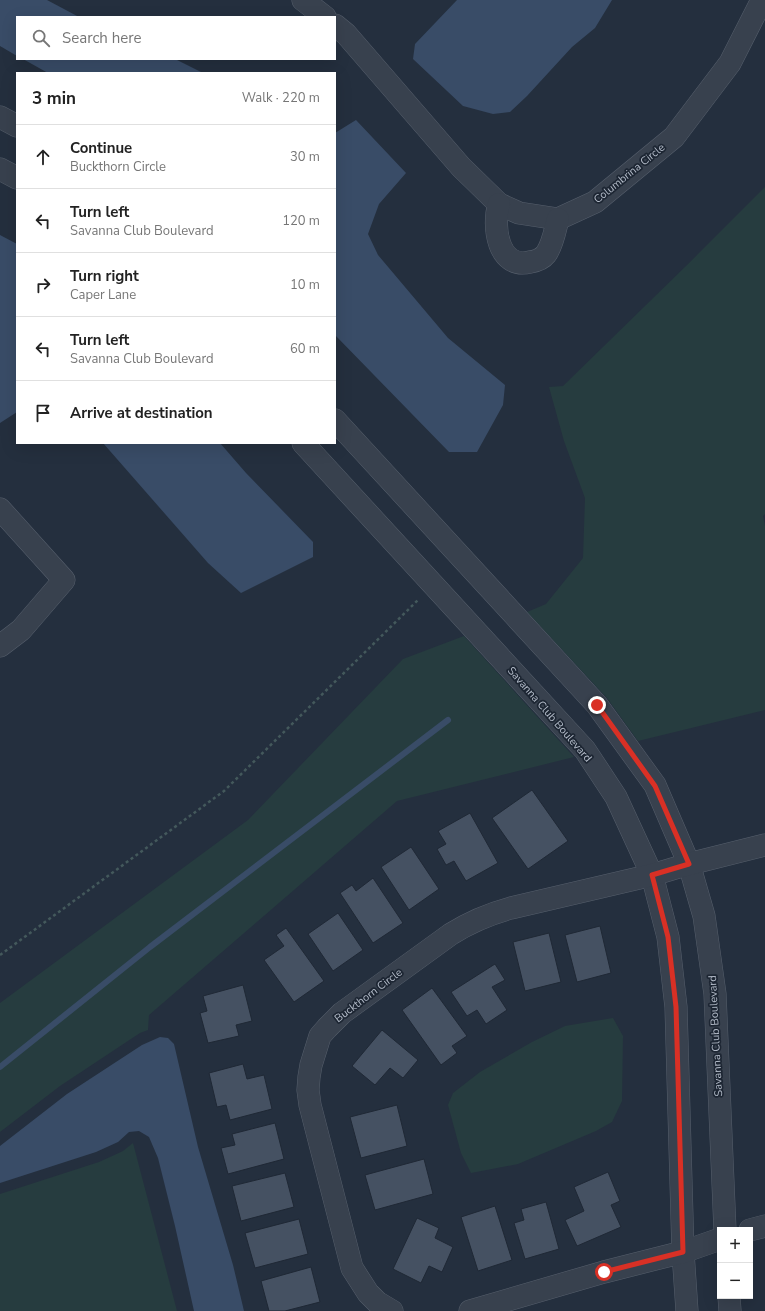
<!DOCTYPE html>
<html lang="en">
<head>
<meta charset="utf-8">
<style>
	body { margin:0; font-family:"Nunito Sans",sans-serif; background:#f6f6f6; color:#222 }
	.controls { position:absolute; right:12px; bottom:12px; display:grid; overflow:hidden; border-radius:0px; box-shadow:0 4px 16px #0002 }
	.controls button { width:36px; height:36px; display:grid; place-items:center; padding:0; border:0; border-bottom:1px solid #e0e0e0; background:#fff; color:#222; font:20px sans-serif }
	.stop { position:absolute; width:12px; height:12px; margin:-9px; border:3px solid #d93025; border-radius:50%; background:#fff }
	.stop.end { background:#d93025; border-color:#fff; box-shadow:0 1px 4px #0008 }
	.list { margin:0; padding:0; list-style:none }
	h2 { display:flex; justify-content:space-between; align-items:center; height:52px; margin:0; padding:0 16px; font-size:17px }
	h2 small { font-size:13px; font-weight:400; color:#767676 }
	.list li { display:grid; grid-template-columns:26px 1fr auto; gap:12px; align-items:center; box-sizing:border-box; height:64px; padding:0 16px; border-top:1px solid #e0e0e0 }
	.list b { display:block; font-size:15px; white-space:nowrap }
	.list p { margin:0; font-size:13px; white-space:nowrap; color:#767676 }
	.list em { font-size:13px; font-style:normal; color:#767676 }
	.icon { flex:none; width:22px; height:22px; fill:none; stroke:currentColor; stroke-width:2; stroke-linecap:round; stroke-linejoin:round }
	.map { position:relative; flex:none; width:765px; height:1311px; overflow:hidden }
	.search { position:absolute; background:#fff; box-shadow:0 4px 16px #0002; left:16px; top:16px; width:320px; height:44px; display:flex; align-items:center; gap:10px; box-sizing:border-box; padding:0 14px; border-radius:0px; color:#767676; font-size:15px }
	.panel { position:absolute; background:#fff; box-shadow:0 4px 16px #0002; left:16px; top:72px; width:320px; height:372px; border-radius:0px }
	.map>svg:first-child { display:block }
	.green { fill:#263c3f }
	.water { fill:#394c67 }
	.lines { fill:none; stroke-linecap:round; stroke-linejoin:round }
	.stream { stroke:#394c67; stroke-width:6 }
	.building { fill:#455162; stroke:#1f2835 }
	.minor-casing { stroke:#565f6c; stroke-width:23 }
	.path { stroke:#44595c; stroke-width:2.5; stroke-dasharray:3 3; stroke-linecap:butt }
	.minor { stroke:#38414e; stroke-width:22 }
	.route { stroke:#d93025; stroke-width:5 }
	.labels { text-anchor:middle; stroke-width:3.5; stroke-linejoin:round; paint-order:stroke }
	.street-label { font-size:11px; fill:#b4bcc9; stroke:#1d2633 }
</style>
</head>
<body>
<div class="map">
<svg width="765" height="1311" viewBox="0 0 765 1311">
	<rect width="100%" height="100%" fill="#242f3e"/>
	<g class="green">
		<path d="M765 187V514L763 516 765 526V710L638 741 607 698 527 612 546 604 583 558 585 498 564 441 549 387 563 386 687 265Z"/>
		<path d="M464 636 574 757 397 801 149 1015 148 1030 140 1033 60 1086 0 1132V1003L248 820 403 659Z"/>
		<path d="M613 1018 623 1036 622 1101 612 1122 596 1131 518 1164 471 1173 461 1153 448 1105 453 1093 480 1072 532 1042 565 1026Z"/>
		<path d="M133 1143 177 1311H0V1194L99 1162 123 1151Z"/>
	</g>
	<g class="water">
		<path d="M0 0H47L79 17H17V56L0 46Z"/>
		<path d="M457 0H612L595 28 572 47 527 96 510 112 493 114 463 106 413 59 415 44Z"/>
		<path d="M23 59H175L203 73H48Z"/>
		<path d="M356 120 406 173 379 204 368 234 378 255 448 338 505 385 503 405 477 452H449L335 335V133Z"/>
		<path d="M0 235 17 244V412L0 423Z"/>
		<path d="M103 443H220L246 473 313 542V557L241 593 208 563Z"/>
		<path d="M160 1037 168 1038 174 1044 198 1147 233 1265 244 1311H194L175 1226 158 1158 149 1137 139 1131 129 1132 118 1142 96 1152 0 1183V1146L67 1094 142 1045Z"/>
	</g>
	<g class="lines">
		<path class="stream" d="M0 1067 150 947 448 720"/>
	</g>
	<g class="building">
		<path d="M532 790 568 841 528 869 492 818Z"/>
		<path d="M470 813 498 863 466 881 454 861 446 865 437 849 446 844 438 831Z"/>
		<path d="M411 847 439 889 409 910 381 867Z"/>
		<path d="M373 878 403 923 373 943 340 893 352 885 356 891Z"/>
		<path d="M338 913 363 950 333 971 308 934Z"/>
		<path d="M600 926 611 973 577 982 565 935Z"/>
		<path d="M286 928 324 981 294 1002 264 960 284 946 276 935Z"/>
		<path d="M549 933 561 982 525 991 513 942Z"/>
		<path d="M495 964 505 980 492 987 507 1010 486 1024 477 1010 467 1016 451 992Z"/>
		<path d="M243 985 252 1021 236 1025 239 1036 208 1043 200 1013 207 1011 203 996Z"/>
		<path d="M432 988 467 1036 452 1046 457 1053 441 1065 402 1010Z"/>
		<path d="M382 1030 418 1060 403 1078 390 1068 375 1085 352 1066Z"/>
		<path d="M243 1064 247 1079 264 1075 272 1109 230 1120 226 1105 217 1107 209 1073Z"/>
		<path d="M397 1105 407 1146 361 1158 350 1117Z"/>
		<path d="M275 1123 284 1159 228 1174 221 1148 235 1145 232 1134Z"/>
		<path d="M424 1159 433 1194 375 1210 365 1175Z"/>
		<path d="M608 1172 620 1201 611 1205 621 1227 577 1246 565 1220 584 1211 574 1187Z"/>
		<path d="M285 1173 294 1207 241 1221 232 1186Z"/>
		<path d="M546 1202 559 1249 525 1259 514 1223 524 1220 521 1209Z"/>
		<path d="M495 1206 512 1260 478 1271 461 1217Z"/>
		<path d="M417 1218 439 1228 435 1238 453 1247 442 1272 429 1266 421 1283 393 1269Z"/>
		<path d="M299 1219 308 1254 255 1268 245 1233Z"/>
		<path d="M311 1267 320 1302 285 1311H269L261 1281Z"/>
	</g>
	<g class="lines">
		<g class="minor-casing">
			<g id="minor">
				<path d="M303 0 325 17"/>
				<path d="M335 25 346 34 461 167 499 204 519 213 558 219 595 202 674 137 730 63 762 0"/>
				<path d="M0 117 17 126"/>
				<path d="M0 169 17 178"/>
				<path d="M499 204C492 226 498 270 530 262 537 261 542 259 546 254 553 244 555 230 558 219"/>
				<path d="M335 420 597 705 655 785 689 864 704 916 715 994 725 1230"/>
				<path d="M303 443 585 750 616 797 652 875 668 937 676 1007 683 1252 687 1311"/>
				<path d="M0 509 64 580 21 630 0 646"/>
				<path d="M750 1230 765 1226"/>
				<path d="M729 1296 730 1311"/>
				<path d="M392 1311 377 1302 368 1293 352 1268 310 1105 308 1090 309 1077 311 1065 320 1036 327 1028 342 1013 451 934C470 922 489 914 511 908L652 875 689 864 765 845"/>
				<path d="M470 1311 604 1272 683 1252 720 1239"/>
			</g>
		</g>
		<path class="path" d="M0 955 224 791 419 599"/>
		<use href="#minor" class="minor"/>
	</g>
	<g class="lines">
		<path class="route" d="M597 705 655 786 689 864 652 875 668 937 676 1007 683 1252 604 1272"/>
	</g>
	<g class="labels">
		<g class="street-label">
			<text transform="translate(629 173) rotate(-39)" y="4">Columbrina Circle</text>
			<text transform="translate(550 714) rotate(49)" y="4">Savanna Club Boulevard</text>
			<text transform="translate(368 995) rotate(-37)" y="4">Buckthorn Circle</text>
			<text transform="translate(715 1036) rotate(-93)" y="4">Savanna Club Boulevard</text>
		</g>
	</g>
</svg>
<div class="controls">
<button>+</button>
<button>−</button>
</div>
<div class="stop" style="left:604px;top:1272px"></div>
<div class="stop end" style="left:597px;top:705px"></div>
<div class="search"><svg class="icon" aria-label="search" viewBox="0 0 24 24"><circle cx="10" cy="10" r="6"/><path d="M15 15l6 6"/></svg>Search here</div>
<section class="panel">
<h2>3 min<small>Walk · 220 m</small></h2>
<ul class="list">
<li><svg class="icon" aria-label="ahead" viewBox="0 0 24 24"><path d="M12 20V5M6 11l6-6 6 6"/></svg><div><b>Continue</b><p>Buckthorn Circle</p></div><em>30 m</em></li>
<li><svg class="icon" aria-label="left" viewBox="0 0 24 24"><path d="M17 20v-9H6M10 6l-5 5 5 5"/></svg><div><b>Turn left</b><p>Savanna Club Boulevard</p></div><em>120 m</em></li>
<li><svg class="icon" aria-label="right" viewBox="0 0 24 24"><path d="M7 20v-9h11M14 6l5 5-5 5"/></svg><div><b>Turn right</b><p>Caper Lane</p></div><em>10 m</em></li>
<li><svg class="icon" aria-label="left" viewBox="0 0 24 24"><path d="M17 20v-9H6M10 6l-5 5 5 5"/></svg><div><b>Turn left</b><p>Savanna Club Boulevard</p></div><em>60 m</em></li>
<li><svg class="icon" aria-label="arrive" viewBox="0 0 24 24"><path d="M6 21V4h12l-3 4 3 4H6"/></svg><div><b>Arrive at destination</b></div></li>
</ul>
</section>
</div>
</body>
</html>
